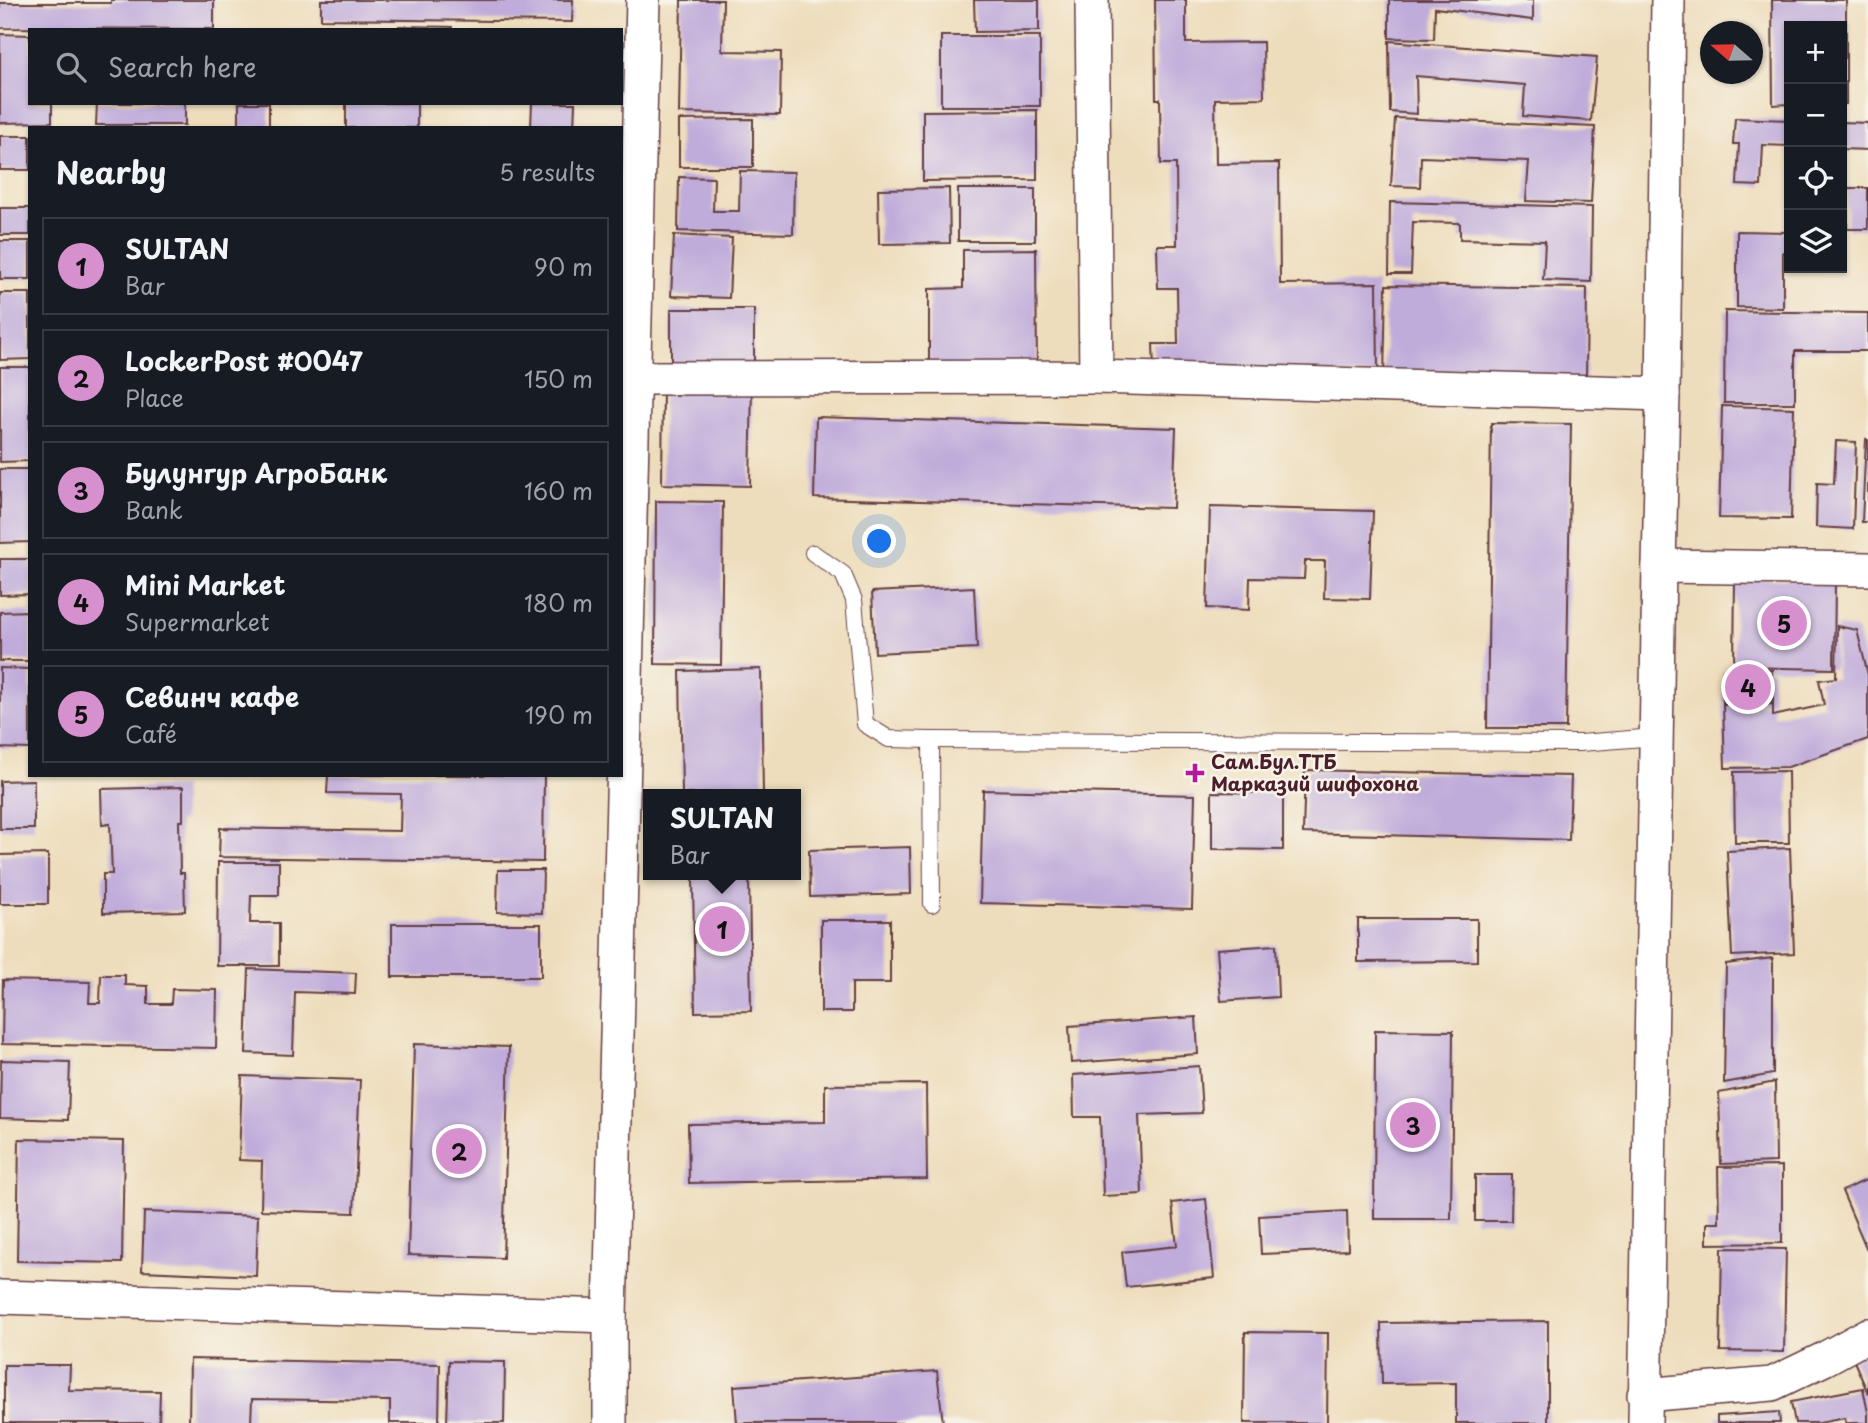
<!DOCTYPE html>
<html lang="en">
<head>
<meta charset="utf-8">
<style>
	body { margin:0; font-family:"Playpen Sans",sans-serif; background:#242831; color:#f1f3f6 }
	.controls { position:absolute; right:21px; top:21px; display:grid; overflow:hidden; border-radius:0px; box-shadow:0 2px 5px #0004 }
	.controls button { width:63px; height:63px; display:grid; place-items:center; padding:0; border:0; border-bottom:2px solid #363941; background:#171b24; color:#f1f3f6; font:35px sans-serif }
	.compass { position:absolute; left:1700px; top:21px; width:63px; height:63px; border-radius:50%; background:#171b24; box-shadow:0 2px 5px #0004; rotate:290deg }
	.you { position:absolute; left:880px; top:542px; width:24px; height:24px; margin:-18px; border:5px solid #fff; border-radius:50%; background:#1a73e8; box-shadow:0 0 0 10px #1a73e833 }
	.badge { display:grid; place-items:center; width:46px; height:46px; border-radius:50%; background:#d690ce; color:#111; font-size:23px; font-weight:700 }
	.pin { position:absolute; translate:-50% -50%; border:4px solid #fff; box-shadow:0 2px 7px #0006 }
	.popup { position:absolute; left:643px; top:789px; width:158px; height:91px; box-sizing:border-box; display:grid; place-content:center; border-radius:0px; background:#171b24; filter:drop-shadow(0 2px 5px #0005); font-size:23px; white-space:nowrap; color:#9ea1a6 }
	.popup b { font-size:26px; color:#f1f3f6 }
	.popup::after { content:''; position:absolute; left:50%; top:100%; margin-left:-14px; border:14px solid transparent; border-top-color:#171b24 }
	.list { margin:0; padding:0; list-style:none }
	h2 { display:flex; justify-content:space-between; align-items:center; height:91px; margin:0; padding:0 28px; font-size:30px }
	h2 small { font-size:23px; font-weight:400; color:#9ea1a6 }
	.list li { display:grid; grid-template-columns:46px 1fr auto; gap:21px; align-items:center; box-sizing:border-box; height:98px; margin:0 14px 14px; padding:0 14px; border:2px solid #363941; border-radius:0px }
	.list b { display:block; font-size:26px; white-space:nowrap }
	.list p { margin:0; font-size:23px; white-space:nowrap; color:#9ea1a6 }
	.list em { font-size:23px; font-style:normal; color:#9ea1a6 }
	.icon { flex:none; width:38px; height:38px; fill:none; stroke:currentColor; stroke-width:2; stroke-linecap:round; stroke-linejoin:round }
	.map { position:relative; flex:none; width:1868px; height:1423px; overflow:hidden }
	.search { position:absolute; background:#171b24; box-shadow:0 2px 5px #0004; left:28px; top:28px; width:595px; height:77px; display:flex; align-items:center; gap:18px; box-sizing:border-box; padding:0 24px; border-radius:0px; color:#9ea1a6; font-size:26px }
	.panel { position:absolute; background:#171b24; box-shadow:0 2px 5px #0004; left:28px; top:126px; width:595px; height:651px; border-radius:0px }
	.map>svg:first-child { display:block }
	.building { fill:#c0acda }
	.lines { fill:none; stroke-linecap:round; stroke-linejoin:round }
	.service-casing { stroke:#633c41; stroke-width:18 }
	.minor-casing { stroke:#633c41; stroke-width:36 }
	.service { stroke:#fff; stroke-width:16 }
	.minor { stroke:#fff; stroke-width:33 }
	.poi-dot { fill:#b5179e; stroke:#f7f3e8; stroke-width:2.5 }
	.labels { text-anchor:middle; stroke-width:5; stroke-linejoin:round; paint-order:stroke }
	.poi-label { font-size:19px; font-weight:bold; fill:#4a1f2b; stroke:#f7f3e8; text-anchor:start }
</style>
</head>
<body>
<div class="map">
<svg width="1868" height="1423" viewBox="0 0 1868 1423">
	<rect width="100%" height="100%" fill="#f7f3e8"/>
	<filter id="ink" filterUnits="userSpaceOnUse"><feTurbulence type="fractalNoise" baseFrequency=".0143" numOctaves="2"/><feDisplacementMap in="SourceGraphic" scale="14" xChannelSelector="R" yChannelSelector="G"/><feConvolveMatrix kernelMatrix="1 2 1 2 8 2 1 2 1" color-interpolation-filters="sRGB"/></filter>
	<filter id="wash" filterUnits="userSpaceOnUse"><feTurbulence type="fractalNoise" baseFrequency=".00686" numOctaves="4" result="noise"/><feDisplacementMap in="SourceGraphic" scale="28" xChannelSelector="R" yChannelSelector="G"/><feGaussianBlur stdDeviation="1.57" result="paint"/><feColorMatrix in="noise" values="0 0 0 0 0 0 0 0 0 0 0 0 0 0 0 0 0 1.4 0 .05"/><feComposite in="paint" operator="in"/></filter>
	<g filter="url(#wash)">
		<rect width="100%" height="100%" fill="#eeddbc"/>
		<g id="blocks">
			<g class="building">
				<path d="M111 0H214V29L0 28V3H111Z"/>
				<path d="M321 0H573L572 22 321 19Z"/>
				<path d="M681 0H723L722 51 781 52 780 115 679 113Z"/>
				<path d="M974 0H1039V31L975 32Z"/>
				<path d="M1155 0H1186V43L1263 42 1264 98 1215 99 1216 164 1279 163 1280 284 1377 283 1378 375 1154 370 1153 344H1178L1177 288H1158L1157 245H1177L1176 164H1161L1160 99H1156Z"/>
				<path d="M1389 0H1533V20L1435 8 1434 39 1389 38Z"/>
				<path d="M1772 0H1846V104H1842V26H1789V104L1773 105Z"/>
				<path d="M399 26 452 27V30H399Z"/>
				<path d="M0 34 30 35V103H52V122L0 123Z"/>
				<rect x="941" y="36" width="99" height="70"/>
				<path d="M1389 41 1597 57 1591 121 1523 116 1525 85 1416 76 1417 114 1390 112Z"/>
				<path d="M97 103H185V125H96Z"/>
				<rect x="239" y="103" width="30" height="24"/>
				<rect x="346" y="103" width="71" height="25"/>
				<path d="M532 103H575L574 128H531Z"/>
				<path d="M1037 110V180L923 181V111Z"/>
				<path d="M1395 118 1595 127 1591 203 1526 201 1529 161 1421 157 1420 187 1391 186Z"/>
				<path d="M1735 118 1789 120V146L1763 145 1761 186 1737 185 1739 144H1733Z"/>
				<path d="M753 119V167H679V120Z"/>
				<path d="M1842 122 1868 123V150L1842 149Z"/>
				<rect x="0" y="136" width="30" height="34"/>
				<path d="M740 171 794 172 793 234 678 231 679 177 714 178 713 211H739Z"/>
				<path d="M949 188 950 243 879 244 878 189Z"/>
				<path d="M1848 188H1868V229H1847Z"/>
				<rect x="958" y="189" width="77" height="52"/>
				<path d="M1390 202 1592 207 1591 282 1543 280 1545 241 1460 239V223L1413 222 1411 274H1389Z"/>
				<rect x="0" y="208" width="30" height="27"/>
				<path d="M1737 231 1789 232V252H1783V308L1737 307Z"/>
				<path d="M674 235 732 238 729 298 671 296Z"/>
				<rect x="0" y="241" width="30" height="38"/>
				<path d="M1036 249 1037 373 929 374V289L963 288V250Z"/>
				<path d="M1386 285 1587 288 1586 379 1384 377Z"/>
				<path d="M0 293H30V359L0 360Z"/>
				<path d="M671 309H754V370L671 369Z"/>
				<path d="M1725 311 1868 313V351H1795V403H1724Z"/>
				<path d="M0 367H30V461L0 462Z"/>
				<path d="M663 384 752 385 750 486 662 484Z"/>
				<path d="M1722 406 1794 408 1791 519 1719 518Z"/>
				<path d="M816 417 1176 428 1173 508 814 498Z"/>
				<path d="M1491 423 1571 424 1566 728H1487Z"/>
				<path d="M1866 439 1868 440V522H1862Z"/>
				<path d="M1836 441 1856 442 1853 529 1816 527 1817 483 1834 484Z"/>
				<path d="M0 469H30V542L0 543Z"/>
				<path d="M656 501 723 502 721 665 655 664Z"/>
				<path d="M1210 507 1373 511 1370 599 1324 598 1325 561H1305L1304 579 1250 578 1249 610 1207 608Z"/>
				<path d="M0 559H30V594L0 595Z"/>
				<path d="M1735 579 1835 580 1834 669 1734 667Z"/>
				<path d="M974 587 977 648 875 653 872 592Z"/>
				<path d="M30 611V661H0V612Z"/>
				<path d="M1837 626 1857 630 1868 675V739L1788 767 1725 768 1723 705 1773 704V716L1824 705 1819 680 1836 678Z"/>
				<path d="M0 668 30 669V749L0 748Z"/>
				<path d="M761 669 763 794H682L680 671Z"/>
				<path d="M1772 670 1773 702 1723 703V672Z"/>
				<path d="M1305 770 1571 776 1569 840 1303 833Z"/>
				<path d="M1788 771 1789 843H1735L1734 772Z"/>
				<path d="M328 775H544L543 862 219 857 220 828 400 831 401 794 327 793Z"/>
				<path d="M34 780V829H0V781Z"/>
				<path d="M183 787V821H179L180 873H184L185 911 103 913V874H112L110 824 102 825 101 789Z"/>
				<path d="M983 790 1195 795 1192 909 980 903Z"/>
				<path d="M1212 792 1283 793V850L1212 849Z"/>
				<rect x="796" y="801" width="2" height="45"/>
				<path d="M910 847 911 894 810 897 809 850Z"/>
				<path d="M1790 848 1794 953 1732 956 1727 851Z"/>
				<path d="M48 854V904H0V855Z"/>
				<path d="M218 862H279V895H251L250 923H279V966H217Z"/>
				<path d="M498 870H543L542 913 497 912Z"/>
				<path d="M693 875H749L751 1011 695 1012Z"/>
				<path d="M1358 919H1477V961L1358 962Z"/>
				<path d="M821 920H890V983H852V1012H821Z"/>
				<rect x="392" y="924" width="149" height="53"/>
				<path d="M1276 945 1278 997 1221 1001 1217 949Z"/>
				<path d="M1773 958V1074L1724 1083 1726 964Z"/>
				<path d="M249 969 356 973 355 994 295 992 293 1055 246 1053Z"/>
				<path d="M101 975H125V985L148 986V1004H171L172 989 217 990 216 1048 2 1044 3 980 90 982 89 1003H100Z"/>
				<path d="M1196 1017 1198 1054 1071 1063 1069 1026Z"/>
				<path d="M1375 1030 1453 1031 1451 1219H1374Z"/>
				<path d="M414 1044 509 1047 503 1258 408 1255Z"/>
				<path d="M1 1060 70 1062 68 1120 0 1118Z"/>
				<path d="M1199 1066 1202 1113 1139 1115 1142 1194 1103 1196 1100 1117H1074L1073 1075Z"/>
				<path d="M242 1076 360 1080 354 1213 261 1210 262 1161 239 1160Z"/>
				<path d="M1775 1082 1776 1162 1721 1164 1719 1093Z"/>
				<path d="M926 1084 927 1179 689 1183 688 1124 825 1122V1085Z"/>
				<path d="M19 1139 124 1141 122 1263 17 1261Z"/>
				<path d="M1782 1166V1243L1707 1244V1223H1719L1718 1167Z"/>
				<path d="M1475 1175H1512L1511 1221H1475Z"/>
				<path d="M1868 1179V1252L1842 1191Z"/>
				<path d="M1206 1199 1214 1278 1126 1287 1122 1252 1177 1246 1172 1203Z"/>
				<path d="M1347 1211 1348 1250 1261 1254 1259 1216Z"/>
				<path d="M144 1212 258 1216 256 1276 142 1271Z"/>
				<path d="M1722 1248 1786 1249 1784 1352 1720 1351Z"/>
				<path d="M1548 1321V1423H1456V1383L1382 1384 1381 1323Z"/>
				<path d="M1245 1332 1328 1333 1327 1423H1244Z"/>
				<path d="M1868 1353V1393L1853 1359Z"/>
				<path d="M190 1359 440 1364 439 1423H390V1401L252 1399 251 1423H189Z"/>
				<path d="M449 1361 505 1362 504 1423H447Z"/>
				<path d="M4 1365H70L69 1390 160 1391 159 1423H4Z"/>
				<path d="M937 1371 943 1423H737L734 1386Z"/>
				<path d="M1863 1388 1868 1413V1423H1846L1845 1418 1819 1423H1795L1791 1402Z"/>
				<path d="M1779 1412 1780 1423H1717V1416Z"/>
			</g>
		</g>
	</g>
	<g filter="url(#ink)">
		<use href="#blocks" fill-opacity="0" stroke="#633c41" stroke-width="2"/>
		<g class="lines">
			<g class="service-casing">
				<g id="service">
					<path d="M813 553 843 574 854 600 865 724 889 739 931 740 1580 743 1656 737"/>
					<path d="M931 740 932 904"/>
				</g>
			</g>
			<g class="minor-casing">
				<g id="minor">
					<path d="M1096 377 1663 394"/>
					<path d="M633 378 1096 377 1092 0"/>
					<path d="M1659 566 1868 569"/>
					<path d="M0 1297 610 1316"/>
					<path d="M1644 1395 1772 1384 1824 1359 1868 1335"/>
					<path d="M610 1423V1316L643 0"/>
					<path d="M1645 1423 1659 566 1663 394 1668 0"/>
				</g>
			</g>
			<use href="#service" class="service"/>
			<use href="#minor" class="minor"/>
		</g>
	</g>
	<path class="poi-dot" d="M1191.5 762.5h7v7h7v7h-7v7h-7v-7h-7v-7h7z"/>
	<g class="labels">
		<g class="poi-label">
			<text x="1211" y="769">Сам.Бул.ТТБ<tspan x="1211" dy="22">Марказий шифохона</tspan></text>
		</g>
	</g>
</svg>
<div class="controls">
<button>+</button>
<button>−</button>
<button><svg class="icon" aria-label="locate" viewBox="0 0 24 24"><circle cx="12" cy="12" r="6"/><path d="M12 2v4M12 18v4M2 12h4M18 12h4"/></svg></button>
<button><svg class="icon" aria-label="layers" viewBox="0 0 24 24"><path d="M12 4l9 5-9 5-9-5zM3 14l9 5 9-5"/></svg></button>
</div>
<svg class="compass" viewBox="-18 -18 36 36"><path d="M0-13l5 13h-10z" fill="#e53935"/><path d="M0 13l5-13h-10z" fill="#9ea1a6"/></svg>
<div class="you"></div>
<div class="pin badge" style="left:722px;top:929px">1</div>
<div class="popup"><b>SULTAN</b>Bar</div>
<div class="pin badge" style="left:459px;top:1151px">2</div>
<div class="pin badge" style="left:1413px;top:1125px">3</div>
<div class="pin badge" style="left:1748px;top:687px">4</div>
<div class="pin badge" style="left:1784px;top:623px">5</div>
<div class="search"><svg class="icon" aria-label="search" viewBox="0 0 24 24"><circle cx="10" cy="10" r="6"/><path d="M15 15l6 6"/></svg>Search here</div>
<section class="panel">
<h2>Nearby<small>5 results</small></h2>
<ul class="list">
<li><span class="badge">1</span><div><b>SULTAN</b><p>Bar</p></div><em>90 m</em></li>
<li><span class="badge">2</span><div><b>LockerPost #0047</b><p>Place</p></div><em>150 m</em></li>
<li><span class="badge">3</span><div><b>Булунгур АгроБанк</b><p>Bank</p></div><em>160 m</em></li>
<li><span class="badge">4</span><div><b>Mini Market</b><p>Supermarket</p></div><em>180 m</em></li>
<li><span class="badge">5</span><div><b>Севинч кафе</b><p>Café</p></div><em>190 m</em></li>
</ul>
</section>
</div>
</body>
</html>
